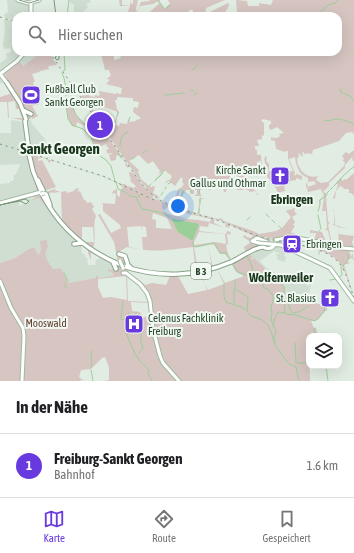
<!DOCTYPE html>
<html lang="de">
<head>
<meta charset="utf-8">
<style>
	body { margin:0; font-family:"Asap Condensed",sans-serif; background:#f2f2f2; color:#202124 }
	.controls { position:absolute; right:12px; bottom:12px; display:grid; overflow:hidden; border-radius:8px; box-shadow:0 4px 16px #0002 }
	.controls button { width:36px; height:36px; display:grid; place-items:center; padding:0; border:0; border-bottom:1px solid #e0e0e0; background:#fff; color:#202124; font:20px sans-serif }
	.you { position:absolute; left:178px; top:206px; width:14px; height:14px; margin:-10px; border:3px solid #fff; border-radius:50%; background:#1a73e8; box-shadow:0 0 0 6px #1a73e833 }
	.badge { display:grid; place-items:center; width:26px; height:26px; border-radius:50%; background:#6739de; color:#fff; font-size:13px; font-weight:700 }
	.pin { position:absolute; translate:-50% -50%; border:2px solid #fff; box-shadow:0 1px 4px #0006 }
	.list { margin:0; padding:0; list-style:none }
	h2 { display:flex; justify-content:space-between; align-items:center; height:52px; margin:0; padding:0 16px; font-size:17px }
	h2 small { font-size:13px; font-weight:400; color:#757577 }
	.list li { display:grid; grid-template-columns:26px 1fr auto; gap:12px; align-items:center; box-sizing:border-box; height:64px; padding:0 16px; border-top:1px solid #e0e0e0 }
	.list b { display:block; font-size:15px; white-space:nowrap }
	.list p { margin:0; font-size:13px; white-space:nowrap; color:#757577 }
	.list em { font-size:13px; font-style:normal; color:#757577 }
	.icon { flex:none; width:22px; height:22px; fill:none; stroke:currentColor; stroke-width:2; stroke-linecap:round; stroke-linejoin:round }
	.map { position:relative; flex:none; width:354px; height:381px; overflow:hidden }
	.search { position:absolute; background:#fff; box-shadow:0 4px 16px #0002; left:12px; right:12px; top:12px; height:44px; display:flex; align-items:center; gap:10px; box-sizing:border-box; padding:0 14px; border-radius:12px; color:#757577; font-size:15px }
	.sheet { height:116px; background:#fff }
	nav { display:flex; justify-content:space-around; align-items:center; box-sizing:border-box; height:56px; border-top:1px solid #e0e0e0; background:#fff; font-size:11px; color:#757577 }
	nav a { display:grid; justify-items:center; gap:2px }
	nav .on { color:#6739de }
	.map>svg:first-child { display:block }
	.built { fill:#cfded0 }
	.green { fill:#d6c5c1; fill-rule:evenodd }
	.water { fill:#9bcf99 }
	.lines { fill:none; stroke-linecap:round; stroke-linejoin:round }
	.stream { stroke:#9bcf99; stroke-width:1 }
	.major-casing { stroke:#9fb9a0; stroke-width:5 }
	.highway-casing { stroke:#87a488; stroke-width:5.5 }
	.major { stroke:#fff; stroke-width:3 }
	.highway { stroke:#fff; stroke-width:3.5 }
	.tram { stroke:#79977a; stroke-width:1 }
	.rail { stroke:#79977a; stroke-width:1; stroke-dasharray:2 4; stroke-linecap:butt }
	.major-bridge-casing { stroke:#9fb9a0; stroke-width:5; stroke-linecap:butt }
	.major-bridge { stroke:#fff; stroke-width:3 }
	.labels { text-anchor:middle; stroke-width:4; stroke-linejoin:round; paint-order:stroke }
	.shield { fill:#f1f8f2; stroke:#647b65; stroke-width:1 }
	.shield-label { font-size:10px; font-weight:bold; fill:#274629 }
	.poi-label { font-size:11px; fill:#274629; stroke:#f1f8f2; text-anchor:start }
	.park-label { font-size:11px; fill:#633f33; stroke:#f1f8f2 }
	.quarter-label { font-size:13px; font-weight:bold; fill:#1a361c; stroke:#f1f8f2 }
	.district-label { font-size:15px; font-weight:bold; fill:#1a361c; stroke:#f1f8f2 }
</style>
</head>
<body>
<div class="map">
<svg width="354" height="381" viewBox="0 0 354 381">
	<rect width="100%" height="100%" fill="#e1ece2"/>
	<g class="built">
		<path d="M7 0H20L32 3V16H16V52H42L34 57 23 66 6 76V81L0 84V63L7 58 6 54 11 52 10 48 4 49 3 45 5 31 4 19 11 20 4 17V15L8 12Z"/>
		<path d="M69 0H90L91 2 86 4 88 7 80 15 74 16V4H71Z"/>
		<path d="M12 120 18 121 24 123 26 147 28 151 25 148 23 150 28 154V159L38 195 21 201 23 203 19 201V206L28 203V199L39 198 58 222 53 228 58 223 77 241 76 243 81 245 82 254H85V257H87L88 265H95L96 259 98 260 99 257 113 265V269L111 270 108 269 112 272 113 277 98 278 96 276 97 278 68 283 61 268 53 269 46 257 45 251 48 247 47 240 39 255 36 253 35 247 29 249 15 258 0 263V206L16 203V202L0 205V184L10 183V181H13L14 175 16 174 20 165V164L0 165V133H11V121Z"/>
		<path d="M27 120H31L32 124 44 138 47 144 46 145 47 148 39 152 31 149Z"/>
		<path d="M104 129 144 185 156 197 166 204 180 210 220 220 258 236 316 249 326 252 263 238 220 221 176 210 106 178 31 154 106 177 167 205 155 197 141 183Z"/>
		<path d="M277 244 288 249 284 256 286 257 285 262 278 260 276 254H281L274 251 260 261 264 266 277 274 292 276V280H296L300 284 306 283 307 286 311 284 308 299 309 301 318 303 309 302 306 298 300 299 294 298 286 300 285 286 282 284 278 279 274 277 275 273 263 267 260 263 249 254 260 248Z"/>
	</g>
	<g class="green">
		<path d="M119 0H122V5L130 6 131 0V3L133 4V0H138L136 9 137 12 141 2 149 1 150 0H160V2L164 9 170 4 168 0H225L206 8 205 16H192L194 14 192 9 182 16H145L160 3 158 1 153 4 140 6 135 16H128V11L130 6H120Z"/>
		<path d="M225 0 229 4 228 8 225 12 227 14 237 12 236 0 247 1 248 6H259V3L271 5 273 0H354V134L352 132 346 133 339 141 313 150 312 154 306 153V155L302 151 303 157 298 153 299 157 297 158 298 166 299 165C300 173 310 179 318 176L316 180 321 183 328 182 344 166 345 163 343 161 344 159 342 156 346 152 349 154 354 150V161L352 160 353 158 352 157 345 165V168L329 183V186L322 193 321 189 308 192 307 188 308 187 306 188V183H307L308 187 316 184 314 181 308 182V178C299 175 296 166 295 157L289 159 295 173 294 174 296 176V174L302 176V180L296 178V180L289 181 290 183H287L286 180 290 179 288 174 286 175 283 171 285 170 287 172 293 171 288 158V151H286L285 152 276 149 275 141 271 140V137C274 138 277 139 280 136L279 134 284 133 277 127 271 130 269 128V125L271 124V121L263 119 261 121 264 123V136L262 135V139L257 140 259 146H255V149L257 150V155H260V153L261 156 262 167 266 166 264 159 265 158V156L267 157 266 161 269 164V171L273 172H271L272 177H273V179L271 181 274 184H275L274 186 276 187 283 185H284L285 191 281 192 284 195 281 192 278 193 276 188H275L274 185 265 174 269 172 267 167 261 169V161L257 162 258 170 256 173 257 176 256 177V172L253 173 256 172V170L250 167 252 169 250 171 248 170 246 181 243 178 233 175 232 179 234 180 233 182 239 184 238 188 251 187 254 182 259 181 260 183 254 184 252 187 258 194 256 195 257 193 255 191 250 192 248 190 244 189 243 190H237V184L233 183 230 185V187H227L226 192H224L223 187 216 181V179H207L211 189 209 190 208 187 200 190V195H203L200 196 201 198 205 199H201L199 214 218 219 221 218 224 221 253 231 259 234 276 231 282 228 291 217 286 211 290 209 291 210 294 208 295 209 294 211 297 214 292 217 295 222 293 225 295 226 291 232 294 234 295 233 296 239 293 240H296V244L287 242 288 239H283L282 241 275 240 277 239H274L259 236 272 240 263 243H259L261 244C250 251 243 256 232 262L247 253C236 258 225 264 213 267 143 288 78 256 43 193L55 189 56 190 54 191H59V192L53 193V192L47 194 53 208 62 221 61 192 66 191 67 193 74 191V190L78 188 79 189 77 192 80 191 84 200H85L87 203 91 202 94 207 92 209 96 216C92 226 97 238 93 248L118 262 114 242 98 215 100 214 111 233 121 228 120 225 103 211V204L101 203 115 204 116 194 114 193 112 194 113 191 117 189V195L120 197V191L123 187 116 182 173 209 214 219V223L223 227 209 223 208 227 200 226 199 231 226 234 227 231 231 232 230 234 233 235 227 234 228 244 226 245 228 254 231 260 246 252 244 247 251 242 243 237 244 235 247 237 251 238 253 236 230 225 229 228 225 226 226 224 223 222 246 231 220 220 172 207 152 194 154 196 152 198 154 199 155 197V199L156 200 157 199 174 208 201 216 173 209 121 184H126L125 185 134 188 136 186 130 181 131 180 129 173 130 171 131 173 133 172 143 186 151 193 140 180 103 128 106 126 103 128 100 121 94 115 76 89 81 96 87 95 88 92 90 93 89 96 95 97V95L99 96 100 94 99 93V91L116 94 118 92V94H121L122 88 106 84 110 80 106 78H108L111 75 109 70H105L101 54 103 53 100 52H105L106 55 107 52H117V55L114 56V60L121 58 120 55H118V53L120 52H338V16H211L210 12 228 3ZM117 97 133 98V101L139 102 138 108 134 107 133 112 141 118 138 120 137 119 136 121 129 122 130 117 127 124 120 123 119 126 115 125 119 112 117 109 115 100H117ZM90 101 98 105 118 112 114 124 109 122 113 124 111 125H113L112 127H110L107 123 108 121 95 114ZM139 155 148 164 153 161 160 171 159 173 161 174 149 186 141 179 138 172 139 170 129 161ZM164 170 172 176 170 180H168L165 183H166L169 181 175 186 181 177 183 179 182 182 184 184 180 189 179 188 175 197 178 198 180 190 182 191 180 196 182 197 178 208 160 199 158 197H160L153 193 155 187 153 186 151 187 149 186ZM191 187 195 188V190H197V194L194 196H200L198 213 179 208 183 193H185L186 190H190L191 196V194H194V190H191ZM167 207 180 212 211 219 210 222 198 220V219L197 220 179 218 188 217C177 217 170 216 162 210L163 209 165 210ZM153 213 167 218 172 229 156 228V220L152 219ZM141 226 142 230V226L146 227 147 237H142L143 250 129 247 127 227ZM82 227H93L94 242H85L82 241ZM199 232 225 234 226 244 215 242 194 245V242ZM210 244 211 245 214 244 220 254H225L230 260 213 267 208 245ZM208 245 212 267 198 270 194 247ZM127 247C152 253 168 250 193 247L196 271C174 276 151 272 130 266L129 265 126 255 120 251Z"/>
		<path d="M42 52H48L57 65 49 66 48 67 49 69 40 71 39 72 32 74 35 82H33L39 104 32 106 38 116 32 119 31 114 28 112 27 113 30 115 31 119H26L24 110 18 99C26 116 27 133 29 152 25 132 27 110 13 93L20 106 24 119 23 118 22 120 12 118 13 117V118H22L19 109H16L15 101 8 102 9 118H8L7 102H0V97L10 94 3 79 7 84 3 78 6 76 3 71 19 61 23 66 36 56V53L38 55Z"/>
		<path d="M66 102 67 105 74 108 75 114 89 128 77 122 76 127 72 126 68 118Z"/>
		<path d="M94 127 98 130 101 127 129 167 128 168 125 165 126 164 120 155 116 156V160L111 161 109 155 112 154 111 153 108 154 106 150 109 149 108 147 105 146H107L106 144 100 147V151L99 144 96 145 93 140 98 149 97 150 91 139 95 137 90 132Z"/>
		<path d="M30 154 56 162 51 161 49 163 47 159 41 157 38 159V161L42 160 56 187 47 190 43 189 42 191 35 172Z"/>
		<path d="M29 157 34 177 50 209 81 243 123 268 143 272 197 273 249 254 253 257 250 260 254 258 265 268 263 273 266 274 268 270 275 273 274 277C279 279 280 284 285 286L286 300 293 298 300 299 306 298 309 302 317 303V304H320V306L323 307 324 303 327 304V311H325L318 320 311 321 314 328H316L318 336H309L310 381H104L109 380V367L105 357 102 358 91 369 94 381 91 369 81 370 79 377 84 381 81 380 80 381H0V263L15 258 29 249 35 247 36 252 39 255 41 250 40 241 47 240 48 247C42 255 49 262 53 269L61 268 68 283 96 278V276H98V278L113 276 112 272 108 271V269L111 270 114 268 113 265 91 251V260L88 253V250L81 245V249L80 245H71V248L70 246 74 245 77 241 58 223 52 228 58 222 39 198 33 200 32 199 37 198 32 197 18 200 37 192 28 159ZM231 263 236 272 244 276 225 283 217 269ZM217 269 224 284 208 290 202 279 198 274ZM128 270 170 276 166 285 152 283 145 285 129 273ZM196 274 197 275 193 276 194 279 198 278 203 280 207 290 188 294 178 276ZM127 275C137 283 146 289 149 302L128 301ZM126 276 127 300 111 297 103 298 98 287V279ZM131 302 149 303 150 315 142 318 140 312 132 311Z"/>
		<path d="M354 173V196L351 193H349V189H343L344 188 340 186 336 191 335 199 333 198 338 185 336 183 341 178 342 179V181L345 179 346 180Z"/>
		<path d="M324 192 327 194 326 197 328 222H330L328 225 332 244 339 246 338 227 332 224H334V211L332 210V198V210H334L335 225 348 229 338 227V234L354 236 353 239 354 240 352 241 354 250 349 252 352 257V252L354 261 352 258 349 259 347 262 351 263 346 264 344 265 353 293C349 286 348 277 344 270 335 251 315 249 297 244L319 249 320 244 297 240 296 236 309 238 308 234 309 238H315L316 233H310V230L322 232 327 244 330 241V239L327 238 330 239 328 231 325 229 327 228 326 211H322L324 198 320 200 319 208V200L324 197 323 193Z"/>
	</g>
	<path class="water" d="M171 218 199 224 193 240H191L178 232Z"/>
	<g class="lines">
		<g class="stream">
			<path d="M157 0 164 8"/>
			<path d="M165 9 170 5"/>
			<path d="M56 12V16"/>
			<path d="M48 13 49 16"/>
			<path d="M315 15 316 16 328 5 335 3 338 0"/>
			<path d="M67 16 69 0"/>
			<path d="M301 16C307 13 308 13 314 14"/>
			<path d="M60 52V55"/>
			<path d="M353 53 354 54"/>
			<path d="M196 67 197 65"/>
			<path d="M192 70 195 68"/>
			<path d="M63 71 65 70 64 52"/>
			<path d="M62 73C67 82 65 95 67 105L73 108 76 115 89 129 93 143 100 156 106 160 111 166 115 181"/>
			<path d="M340 89 341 92"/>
			<path d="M191 90 194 91"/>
			<path d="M341 92 350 96 354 101"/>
			<path d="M165 95 184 93"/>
			<path d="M194 95 197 93"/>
			<path d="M66 105 68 119 72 125 83 129 91 137"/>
			<path d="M117 116 118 112"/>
			<path d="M324 120C331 122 331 119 337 119 343 119 349 122 354 124"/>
			<path d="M128 122 130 117"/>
			<path d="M114 124 115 121"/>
			<path d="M99 134 102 130"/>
			<path d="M120 146 121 138 125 133 128 132"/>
			<path d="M118 152 121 158"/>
			<path d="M143 153 146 151"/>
			<path d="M132 159 135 157"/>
			<path d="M353 168 354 166"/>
			<path d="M162 174 164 170"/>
			<path d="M344 175 352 168"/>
			<path d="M158 178 162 174"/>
			<path d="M155 181 157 178"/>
			<path d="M116 182 118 189 125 192 130 196 136 197 142 209 158 212 170 217"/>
			<path d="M168 184 171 182"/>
			<path d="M149 186 151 184"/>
			<path d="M334 186 344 175"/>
			<path d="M165 189 166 187"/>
			<path d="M180 189 183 191"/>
			<path d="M199 190 200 194"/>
			<path d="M330 190 333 187"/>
			<path d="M191 193V190"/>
			<path d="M327 193 329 191"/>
			<path d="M161 195 163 192"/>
			<path d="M182 196 183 192"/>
			<path d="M138 197 140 195"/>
			<path d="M325 197 327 194"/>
			<path d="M180 203 181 200"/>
			<path d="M200 203V199"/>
			<path d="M179 208 180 204"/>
			<path d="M318 211 320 205V200L324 197"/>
			<path d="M199 213V209"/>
			<path d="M266 214 269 217"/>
			<path d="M318 215 321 229"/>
			<path d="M247 220 250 217"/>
			<path d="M272 220 275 223"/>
			<path d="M279 226 281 228"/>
			<path d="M319 231 320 230"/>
			<path d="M193 242V246L196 247 214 243 220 253H226L231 260"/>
			<path d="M319 252V251"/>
			<path d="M319 253V254"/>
			<path d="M247 256 252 266 253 272"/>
			<path d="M232 263 238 272 254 278"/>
			<path d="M343 266 349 259 347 254"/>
			<path d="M64 273 68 281"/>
			<path d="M253 273 256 279 262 282 264 288 268 289 273 296V301L271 306 272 313 271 320 276 331 274 337 275 345 289 364 296 367 298 377 300 381"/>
			<path d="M263 273 277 279 284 287 285 313"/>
			<path d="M338 278 342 275 341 267"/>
			<path d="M235 280V289L248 297"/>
			<path d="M330 280 337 279"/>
			<path d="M65 283 66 282"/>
			<path d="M224 284V297L226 302 244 308 248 312"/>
			<path d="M65 285 66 288"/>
			<path d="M286 300 292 313"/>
			<path d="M234 304V289"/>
			<path d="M122 309 123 301"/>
			<path d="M247 311 248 298"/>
			<path d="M299 312 308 306"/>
			<path d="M136 313V312"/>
			<path d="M248 313 253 317"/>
			<path d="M293 313 298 312"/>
			<path d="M129 314V313"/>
			<path d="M136 314 135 316 137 319"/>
			<path d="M286 314 295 315 315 321 324 312 327 296"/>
			<path d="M254 317C268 320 271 329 274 342"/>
			<path d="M121 318 122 310"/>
			<path d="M128 318V315"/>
			<path d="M121 319 127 321"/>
			<path d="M129 320 130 324"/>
			<path d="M137 320 138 323"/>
			<path d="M138 324 140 329"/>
			<path d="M273 327 275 318 278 312 285 313"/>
			<path d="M315 328 314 330 316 336"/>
			<path d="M140 330V331"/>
			<path d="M128 331 130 325"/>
			<path d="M141 333V334"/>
			<path d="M127 334 128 331"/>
			<path d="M127 335 134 352 139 360 149 370"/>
			<path d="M295 343 296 362"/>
			<path d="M139 353 143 348 141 342V335"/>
			<path d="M296 363H308"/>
			<path d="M326 366 328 381"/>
			<path d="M91 367 92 362 91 351"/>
			<path d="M91 370 93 381"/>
			<path d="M149 371 148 373 152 381"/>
		</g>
		<g class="major-casing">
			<g id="major">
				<path d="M18 0 28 3 39 0"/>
				<path d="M31 2V16"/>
				<path d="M0 74 17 61 25 52"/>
				<path d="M0 74 7 83"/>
				<path d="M0 203 41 192"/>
				<path d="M275 240C298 235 309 241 330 245"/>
				<path d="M259 243 252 241 257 238 267 242"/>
				<path d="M270 244 281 245 330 268 354 301"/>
				<path d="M328 245 331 247 342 248"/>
				<path d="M263 246 265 248C269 249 273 248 275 244"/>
				<path d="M342 248 354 249"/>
				<path d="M123 273H126L140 284 147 293 150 301 153 329 160 356 163 363 179 381"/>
				<path d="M0 281 11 308 23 328 24 336 22 381"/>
			</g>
		</g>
		<g class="highway-casing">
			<g id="highway">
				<path d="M7 83 20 103 26 119"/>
				<path d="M23 110 31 114"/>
				<path d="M25 121 29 152"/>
				<path d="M29 154 33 171 41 191"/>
				<path d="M38 180 43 190"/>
				<path d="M42 194C59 227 87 251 121 265"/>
				<path d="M46 194 50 205"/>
				<path d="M74 244 82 243"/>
				<path d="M119 254 125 256 128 265 131 268"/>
				<path d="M113 262 116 269"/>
				<path d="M123 266C158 278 196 277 231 262 239 259 255 246 264 247"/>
			</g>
		</g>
		<use href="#major" class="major"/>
		<use href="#highway" class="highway"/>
		<g class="tram">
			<path d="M19 0 29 3 39 0"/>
			<path d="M54 0 56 16"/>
			<path d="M59 52 55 58 57 60 59 59V52"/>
			<path d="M0 205 25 199 29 201 26 204 20 201 0 205"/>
		</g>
		<g class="rail">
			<path d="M0 17 16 22"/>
			<path d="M49 52 138 179C163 212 186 209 220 221 237 227 252 235 269 239 288 243 320 246 335 259 347 269 348 284 354 297"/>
			<path d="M0 144 103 176 156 201"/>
		</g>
		<g class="major-bridge-casing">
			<g id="major-bridge">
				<path d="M41 194 44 193"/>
				<path d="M259 243 270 244"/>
				<path d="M120 261 123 268"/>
			</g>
		</g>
		<use href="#major-bridge" class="major-bridge"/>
	</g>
	<defs>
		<g id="stadium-square" transform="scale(1)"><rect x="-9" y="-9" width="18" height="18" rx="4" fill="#6739de" stroke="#f1f8f2"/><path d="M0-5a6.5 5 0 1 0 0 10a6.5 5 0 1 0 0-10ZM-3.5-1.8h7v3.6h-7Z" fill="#fff"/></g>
		<g id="church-square" transform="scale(1)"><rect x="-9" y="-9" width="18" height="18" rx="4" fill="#6739de" stroke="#f1f8f2"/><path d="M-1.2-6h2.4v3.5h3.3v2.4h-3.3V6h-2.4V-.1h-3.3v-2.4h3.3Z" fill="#fff"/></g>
		<g id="station-square" transform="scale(1)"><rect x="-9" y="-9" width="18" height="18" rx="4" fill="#6739de" stroke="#f1f8f2"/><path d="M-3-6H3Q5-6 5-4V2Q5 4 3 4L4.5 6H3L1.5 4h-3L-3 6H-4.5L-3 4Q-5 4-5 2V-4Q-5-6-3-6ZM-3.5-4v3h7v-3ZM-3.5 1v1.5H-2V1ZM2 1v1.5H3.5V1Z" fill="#fff"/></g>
		<g id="hospital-square" transform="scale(1)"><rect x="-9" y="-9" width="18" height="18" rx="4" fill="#6739de" stroke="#f1f8f2"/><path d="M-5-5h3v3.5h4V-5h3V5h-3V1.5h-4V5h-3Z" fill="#fff"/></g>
	</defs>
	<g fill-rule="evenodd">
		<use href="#stadium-square" x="31" y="95"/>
		<use href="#church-square" x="280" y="176"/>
		<use href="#station-square" x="292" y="244"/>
		<use href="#church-square" x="330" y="298"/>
		<use href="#hospital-square" x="134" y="324"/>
	</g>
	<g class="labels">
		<rect class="shield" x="191" y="263" width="20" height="16" rx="3"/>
		<g class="shield-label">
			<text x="201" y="275">B 3</text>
		</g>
		<g class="poi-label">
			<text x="45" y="93">Fußball Club<tspan x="45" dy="13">Sankt Georgen</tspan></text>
			<text x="266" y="174" text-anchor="end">Kirche Sankt<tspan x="266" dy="13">Gallus und Othmar</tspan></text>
			<text x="306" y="248">Ebringen</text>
			<text x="316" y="302" text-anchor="end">St. Blasius</text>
			<text x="148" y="322">Celenus Fachklinik<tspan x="148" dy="13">Freiburg</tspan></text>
		</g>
		<g class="park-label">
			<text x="46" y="327">Mooswald</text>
		</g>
		<g class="quarter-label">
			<text x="292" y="204">Ebringen</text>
			<text x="281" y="282">Wolfenweiler</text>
		</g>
		<g class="district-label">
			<text x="60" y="154">Sankt Georgen</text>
		</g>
	</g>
</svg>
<div class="controls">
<button><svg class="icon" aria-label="layers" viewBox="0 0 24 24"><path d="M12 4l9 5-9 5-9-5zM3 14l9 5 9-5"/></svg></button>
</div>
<div class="you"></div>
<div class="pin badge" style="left:100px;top:125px">1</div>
<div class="search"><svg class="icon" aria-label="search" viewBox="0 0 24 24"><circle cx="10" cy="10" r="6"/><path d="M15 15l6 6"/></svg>Hier suchen</div>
</div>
<section class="sheet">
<h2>In der Nähe<small></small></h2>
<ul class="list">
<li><span class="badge">1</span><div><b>Freiburg-Sankt Georgen</b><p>Bahnhof</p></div><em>1.6 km</em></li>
</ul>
</section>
<nav>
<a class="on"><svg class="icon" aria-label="map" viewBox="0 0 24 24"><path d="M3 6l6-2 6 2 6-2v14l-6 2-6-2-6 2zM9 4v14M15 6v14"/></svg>Karte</a>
<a><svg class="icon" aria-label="directions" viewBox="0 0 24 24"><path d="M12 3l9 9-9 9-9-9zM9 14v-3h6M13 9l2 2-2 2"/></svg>Route</a>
<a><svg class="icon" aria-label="saved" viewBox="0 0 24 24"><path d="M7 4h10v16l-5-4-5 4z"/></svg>Gespeichert</a>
</nav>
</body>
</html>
